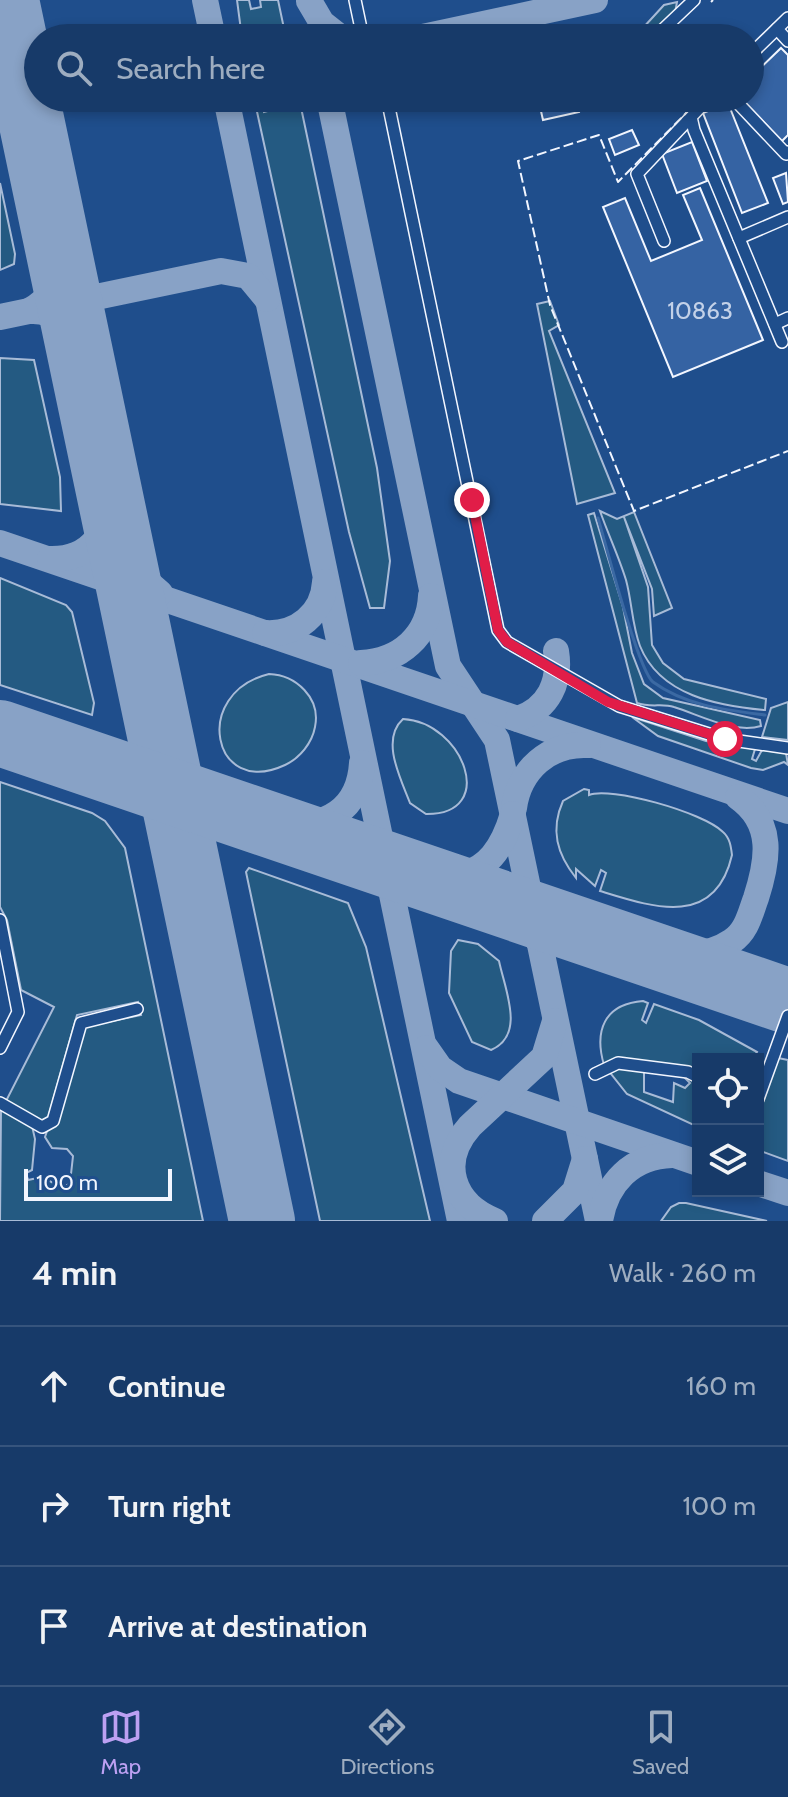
<!DOCTYPE html>
<html lang="en">
<head>
<meta charset="utf-8">
<style>
	body { margin:0; font-family:Cabin,sans-serif; background:#20416f; color:#f1f3f6 }
	.controls { position:absolute; right:24px; bottom:24px; display:grid; overflow:hidden; border-radius:0px; box-shadow:0 4px 12px #0003 }
	.controls button { width:72px; height:72px; display:grid; place-items:center; padding:0; border:0; border-bottom:2px solid #36547d; background:#173a69; color:#f1f3f6; font:40px sans-serif }
	.scale { position:absolute; left:24px; bottom:20px; width:148px; box-sizing:border-box; padding-left:8px; border:4px solid #f2f6ff; border-top:0; font-size:22px; line-height:28px; white-space:nowrap; color:#f2f6ff; -webkit-text-stroke:6px #1f4e8c; paint-order:stroke }
	.stop { position:absolute; width:24px; height:24px; margin:-18px; border:6px solid #e11d48; border-radius:50%; background:#fff }
	.stop.end { background:#e11d48; border-color:#fff; box-shadow:0 2px 8px #0008 }
	.list { margin:0; padding:0; list-style:none }
	h2 { display:flex; justify-content:space-between; align-items:center; height:104px; margin:0; padding:0 32px; font-size:34px }
	h2 small { font-size:26px; font-weight:400; color:#9eadc0 }
	.list li { display:grid; grid-template-columns:52px 1fr auto; gap:24px; align-items:center; box-sizing:border-box; height:120px; padding:0 32px; border-top:2px solid #36547d }
	.list b { display:block; font-size:30px; white-space:nowrap }
	.list em { font-size:26px; font-style:normal; color:#9eadc0 }
	.icon { flex:none; width:44px; height:44px; fill:none; stroke:currentColor; stroke-width:2; stroke-linecap:round; stroke-linejoin:round }
	.map { position:relative; flex:none; width:788px; height:1221px; overflow:hidden }
	.search { position:absolute; background:#173a69; box-shadow:0 4px 12px #0003; left:24px; right:24px; top:24px; height:88px; display:flex; align-items:center; gap:20px; box-sizing:border-box; padding:0 28px; border-radius:44px; color:#9eadc0; font-size:30px }
	.sheet { height:464px; background:#173a69 }
	nav { display:flex; justify-content:space-around; align-items:center; box-sizing:border-box; height:112px; border-top:2px solid #36547d; background:#173a69; font-size:22px; color:#9eadc0 }
	nav a { display:grid; justify-items:center; gap:4px }
	nav .on { color:#bca0f2 }
	.map>svg:first-child { display:block }
	.green { fill:#245a82; stroke:#a8bbd7; stroke-width:2 }
	.lines { fill:none; stroke-linecap:round; stroke-linejoin:round }
	.stream { stroke:#3b69a3; stroke-width:3 }
	.taxiway { stroke:#88a2c6; stroke-width:26 }
	.runway { stroke:#88a2c6; stroke-width:66 }
	.building { fill:#3563a3; stroke:#f2f6ff; stroke-width:2 }
	.minor-casing { stroke:#f2f6ff; stroke-width:14 }
	.minor { stroke:#1f4e8c; stroke-width:11 }
	.fence { stroke:#f2f6ff; stroke-width:2; stroke-dasharray:10 4; stroke-linecap:butt }
	.route { stroke:#e11d48; stroke-width:10 }
	.labels { text-anchor:middle; stroke-width:6; stroke-linejoin:round; paint-order:stroke }
	.number-label { font-size:24px; fill:#c3d1e8 }
</style>
</head>
<body>
<div class="map">
<svg width="788" height="1221" viewBox="0 0 788 1221">
	<rect width="100%" height="100%" fill="#1f4e8c"/>
	<g class="green">
		<path d="M237 0H249L251 9 261 7 260 0H278L286 38H242Z"/>
		<path d="M677 2 675 13 649 38H596L642 29 664 5Z"/>
		<path d="M254 98H261L264 112 275 109 273 103 299 98 377 468 390 561 384 608H370L349 532Z"/>
		<path d="M0 183 15 254 14 264 0 270Z"/>
		<path d="M550 301 559 325 549 331 615 493 577 504 537 304Z"/>
		<path d="M0 358 34 360 60 477 61 511 0 504Z"/>
		<path d="M600 511 617 519 634 512 672 608 654 616 652 589 624 517 648 587 652 645 663 663 684 679 766 699 765 710C719 706 660 696 640 646 632 625 632 602 626 580 619 557 608 534 600 511Z"/>
		<path d="M594 513 623 607 632 653 644 684 663 698 760 720 761 726C734 734 700 715 674 707 662 703 651 708 637 703L588 515Z"/>
		<path d="M0 578 66 605 72 612 94 703 92 715 0 685Z"/>
		<path d="M269 674C296 675 321 698 315 727 312 743 300 758 285 765 212 799 191 693 269 674Z"/>
		<path d="M788 702V740L762 737 771 708Z"/>
		<path d="M632 717 706 741 755 749 752 759 756 761 762 750 786 753 788 765 784 762 763 770 751 768 658 736Z"/>
		<path d="M403 719C463 722 499 815 426 814L410 803C401 779 380 740 403 719Z"/>
		<path d="M0 782 92 813 105 821 125 848 203 1221H0L1 1108 32 1126 35 1139 32 1170 26 1173 28 1180 42 1177 63 1188 70 1183 73 1156 67 1149 52 1148 45 1137 81 1031 88 1026 141 1015 138 1002 77 1015 48 1118 40 1121 6 1101 54 1007 21 990 7 920 0 907Z"/>
		<path d="M584 789 589 790V795C609 786 703 812 723 832 730 838 731 847 732 855 715 929 652 907 600 891L606 873 601 870 595 886 576 869V878C557 854 550 830 563 801Z"/>
		<path d="M249 868 348 903 366 947 430 1221H320L246 872Z"/>
		<path d="M458 940 478 944 499 961C505 990 526 1035 491 1050L472 1042 449 993 451 951Z"/>
		<path d="M643 1001 648 1003 642 1020 646 1023 654 1004 699 1020 757 1052 753 1059H698V1072L604 1065C594 1031 604 1004 643 1001Z"/>
		<path d="M778 1058 788 1060V1161L758 1150V1108Z"/>
		<path d="M616 1066 644 1071V1092L673 1102 674 1083 685 1088 690 1083 680 1073 698 1079V1127L627 1094 608 1070Z"/>
		<path d="M679 1203H686L767 1221H661L671 1207Z"/>
	</g>
	<g class="lines">
		<path class="stream" d="M598 518C606 545 638 670 653 682 686 706 726 710 765 715"/>
		<g class="taxiway">
			<path d="M205 0 213 38"/>
			<path d="M309 1 322 23 341 38"/>
			<path d="M418 38 595 0"/>
			<path d="M226 98 460 1221"/>
			<path d="M329 98 448 666 497 740 598 1221"/>
			<path d="M29 311C50 300 60 283 61 260"/>
			<path d="M31 311C58 310 71 328 80 351"/>
			<path d="M0 317 221 271 248 276 267 299"/>
			<path d="M0 543 788 811"/>
			<path d="M121 545 137 573 160 593"/>
			<path d="M50 559C92 560 110 530 110 492"/>
			<path d="M265 633C297 635 323 614 325 582"/>
			<path d="M361 663C400 661 429 636 431 596"/>
			<path d="M518 719C549 708 561 682 556 651"/>
			<path d="M514 808C519 770 549 743 588 745"/>
			<path d="M283 830C325 824 359 813 362 763"/>
			<path d="M347 852 375 868 389 888"/>
			<path d="M385 865C449 882 491 888 513 814"/>
			<path d="M531 892 547 913 569 927"/>
			<path d="M491 900 516 914 537 939"/>
			<path d="M647 953C675 957 707 958 732 941 747 931 750 914 756 898 768 861 775 823 738 797"/>
			<path d="M426 1048 440 1068 459 1081 698 1163"/>
			<path d="M758 1183 788 1193"/>
			<path d="M495 1221C452 1204 438 1162 470 1126L544 1057 555 1021"/>
			<path d="M545 1221 575 1191 585 1159"/>
			<path d="M600 1221C606 1183 632 1156 672 1155"/>
		</g>
		<g class="runway">
			<path d="M6 0 262 1221"/>
			<path d="M0 733 788 1001"/>
		</g>
	</g>
	<g class="building">
		<path d="M781 48 788 55V135L782 141 740 98H750V78Z"/>
		<path d="M538 98H577L579 112 543 120Z"/>
		<path d="M728 103 768 203 742 213 703 113Z"/>
		<path d="M632 130 639 145 615 155 609 139Z"/>
		<path d="M692 142 707 181 677 193 662 154Z"/>
		<path d="M786 173 788 202 783 204 773 178Z"/>
		<path d="M700 188 763 340 673 377 603 207 625 198 651 261 702 240 683 195Z"/>
	</g>
	<g class="lines">
		<g class="minor-casing">
			<g id="minor">
				<path d="M355 0 363 38"/>
				<path d="M777 29 788 41"/>
				<path d="M654 38 694 0"/>
				<path d="M750 55 788 18"/>
				<path d="M387 98 498 630 507 642 619 706 725 739 788 748"/>
				<path d="M709 98 691 117 694 130 782 342"/>
				<path d="M733 98 786 154 788 152"/>
				<path d="M739 238 788 217"/>
				<path d="M664 241 637 174 691 117"/>
				<path d="M775 324 788 318"/>
				<path d="M0 920 18 1012 0 1048"/>
				<path d="M595 1074 618 1063 688 1072 698 1077"/>
				<path d="M758 1099 788 1016"/>
				<path d="M0 1103 42 1127 53 1121 81 1023 137 1009"/>
			</g>
		</g>
		<use href="#minor" class="minor"/>
		<g class="fence">
			<path d="M711 2 713 0"/>
			<path d="M701 98 618 182 599 135 518 161 550 305 634 511 788 451"/>
		</g>
	</g>
	<g class="lines">
		<path class="route" d="M472 500 498 630 507 642 608 702 725 739"/>
	</g>
	<g class="labels">
		<g class="number-label">
			<text x="700" y="319">10863</text>
		</g>
	</g>
</svg>
<div class="controls">
<button><svg class="icon" aria-label="locate" viewBox="0 0 24 24"><circle cx="12" cy="12" r="6"/><path d="M12 2v4M12 18v4M2 12h4M18 12h4"/></svg></button>
<button><svg class="icon" aria-label="layers" viewBox="0 0 24 24"><path d="M12 4l9 5-9 5-9-5zM3 14l9 5 9-5"/></svg></button>
</div>
<div class="scale">100 m</div>
<div class="stop" style="left:725px;top:739px"></div>
<div class="stop end" style="left:472px;top:500px"></div>
<div class="search"><svg class="icon" aria-label="search" viewBox="0 0 24 24"><circle cx="10" cy="10" r="6"/><path d="M15 15l6 6"/></svg>Search here</div>
</div>
<section class="sheet">
<h2>4 min<small>Walk · 260 m</small></h2>
<ul class="list">
<li><svg class="icon" aria-label="ahead" viewBox="0 0 24 24"><path d="M12 20V5M6 11l6-6 6 6"/></svg><div><b>Continue</b></div><em>160 m</em></li>
<li><svg class="icon" aria-label="right" viewBox="0 0 24 24"><path d="M7 20v-9h11M14 6l5 5-5 5"/></svg><div><b>Turn right</b></div><em>100 m</em></li>
<li><svg class="icon" aria-label="arrive" viewBox="0 0 24 24"><path d="M6 21V4h12l-3 4 3 4H6"/></svg><div><b>Arrive at destination</b></div></li>
</ul>
</section>
<nav>
<a class="on"><svg class="icon" aria-label="map" viewBox="0 0 24 24"><path d="M3 6l6-2 6 2 6-2v14l-6 2-6-2-6 2zM9 4v14M15 6v14"/></svg>Map</a>
<a><svg class="icon" aria-label="directions" viewBox="0 0 24 24"><path d="M12 3l9 9-9 9-9-9zM9 14v-3h6M13 9l2 2-2 2"/></svg>Directions</a>
<a><svg class="icon" aria-label="saved" viewBox="0 0 24 24"><path d="M7 4h10v16l-5-4-5 4z"/></svg>Saved</a>
</nav>
</body>
</html>
